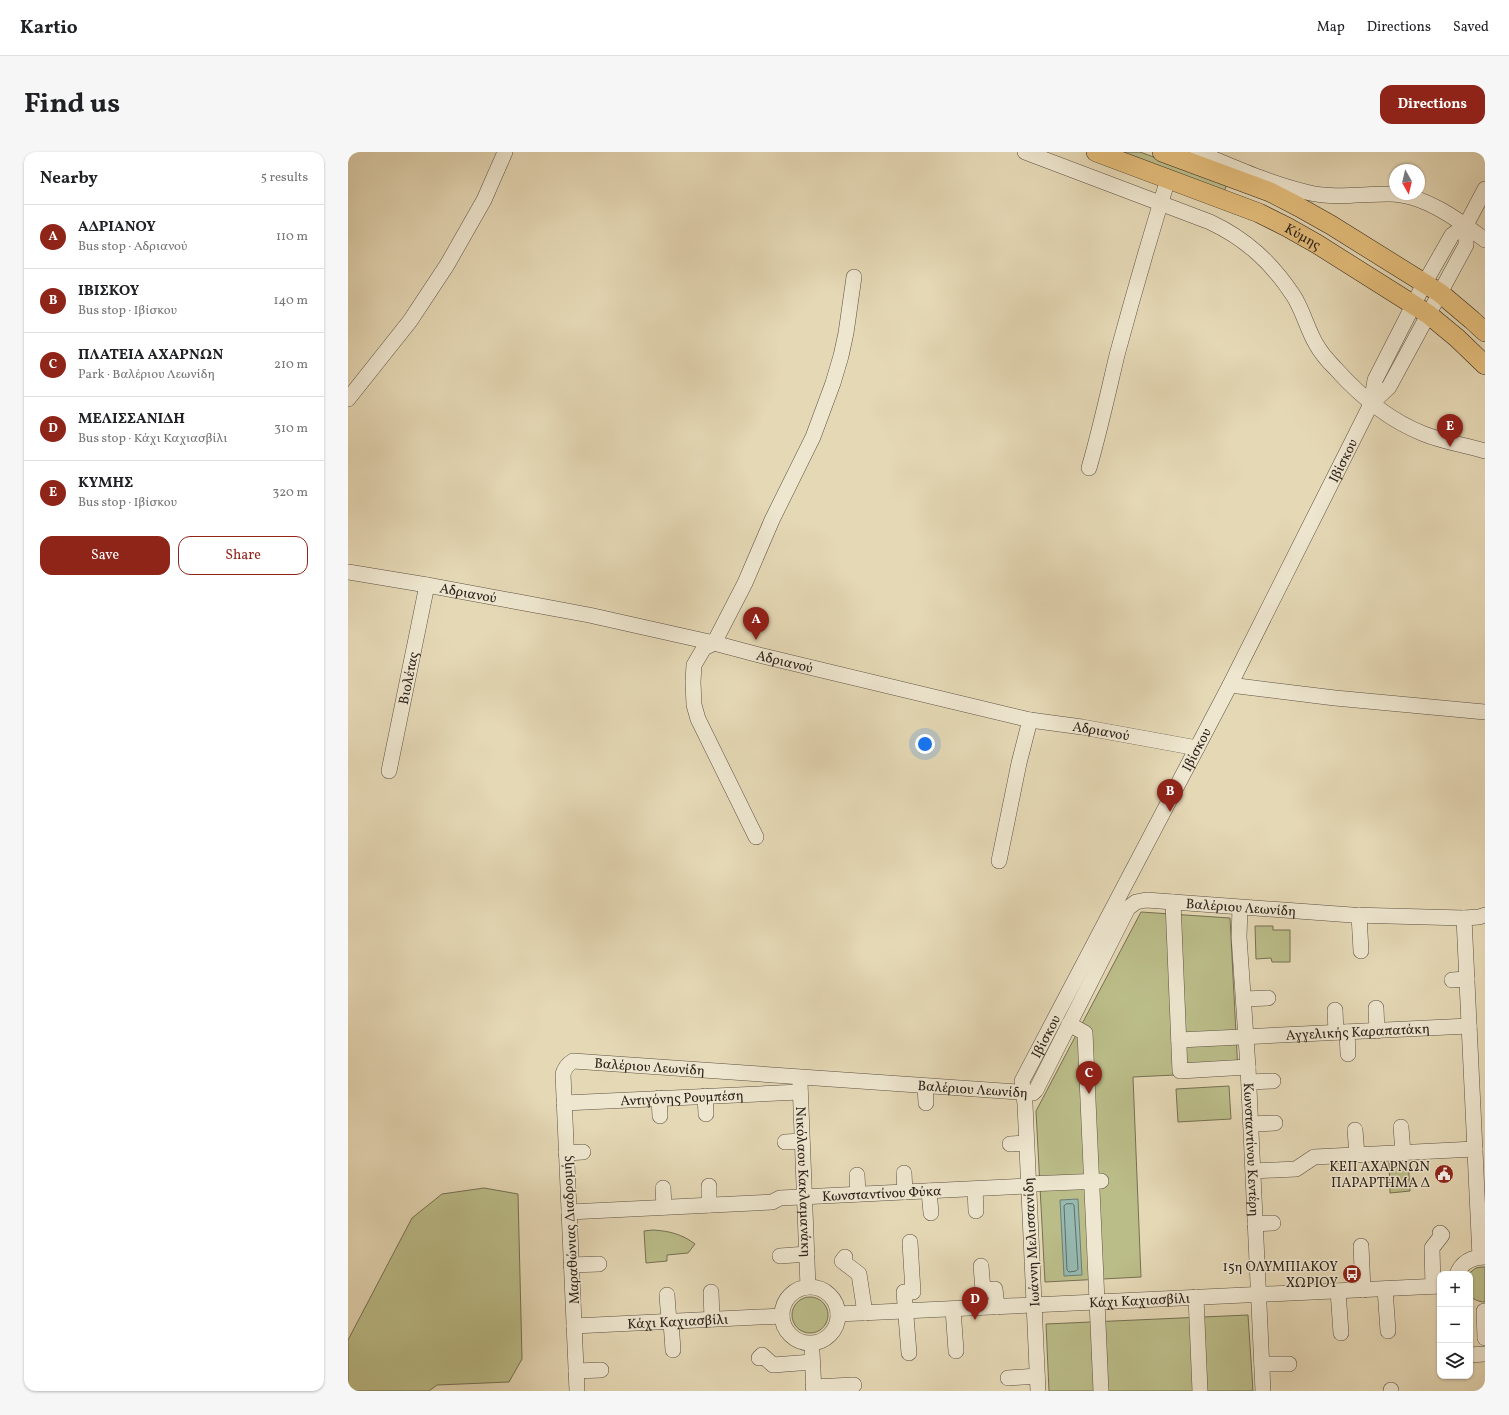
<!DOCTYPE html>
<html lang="en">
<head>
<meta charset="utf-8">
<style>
	body { margin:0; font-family:Vollkorn,serif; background:#f6f6f6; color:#202124 }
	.controls { position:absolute; right:12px; bottom:12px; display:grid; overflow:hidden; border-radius:8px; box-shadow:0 1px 3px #0004 }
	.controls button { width:36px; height:36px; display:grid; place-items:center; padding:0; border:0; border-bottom:1px solid #e0e0e0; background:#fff; color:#202124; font:20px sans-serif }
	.compass { position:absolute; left:1041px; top:12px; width:36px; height:36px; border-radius:50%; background:#fff; box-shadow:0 1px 3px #0004; rotate:172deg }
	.you { position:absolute; left:577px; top:592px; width:14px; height:14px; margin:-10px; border:3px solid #fff; border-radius:50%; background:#1a73e8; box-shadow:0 0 0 6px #1a73e833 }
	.badge { display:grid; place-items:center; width:26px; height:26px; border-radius:50%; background:#8f2418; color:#fff; font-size:13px; font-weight:700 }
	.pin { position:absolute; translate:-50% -33px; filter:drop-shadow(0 1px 2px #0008) }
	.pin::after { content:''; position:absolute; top:21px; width:14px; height:12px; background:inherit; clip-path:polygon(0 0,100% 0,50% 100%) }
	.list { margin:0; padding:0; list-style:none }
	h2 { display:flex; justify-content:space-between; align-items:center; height:52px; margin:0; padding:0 16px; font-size:17px }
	h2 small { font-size:13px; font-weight:400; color:#757577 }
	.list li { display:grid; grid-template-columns:26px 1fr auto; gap:12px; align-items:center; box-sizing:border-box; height:64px; padding:0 16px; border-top:1px solid #e0e0e0 }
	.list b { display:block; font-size:15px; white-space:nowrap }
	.list p { margin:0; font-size:13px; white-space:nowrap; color:#757577 }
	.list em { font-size:13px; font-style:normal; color:#757577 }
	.actions { display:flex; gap:8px; padding:12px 16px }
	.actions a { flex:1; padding:9px 0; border:1px solid #8f2418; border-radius:12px; text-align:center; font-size:14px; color:#8f2418 }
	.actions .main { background:#8f2418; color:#fff }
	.icon { flex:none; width:22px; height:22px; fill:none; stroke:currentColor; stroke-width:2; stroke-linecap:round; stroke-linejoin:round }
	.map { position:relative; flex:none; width:1137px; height:1239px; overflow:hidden; border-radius:12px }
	header { display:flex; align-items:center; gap:24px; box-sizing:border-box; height:56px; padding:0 20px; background:#fff; border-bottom:1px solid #e0e0e0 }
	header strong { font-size:19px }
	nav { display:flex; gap:22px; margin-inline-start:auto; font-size:14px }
	.intro { display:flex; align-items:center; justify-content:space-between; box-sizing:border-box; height:96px; padding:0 24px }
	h1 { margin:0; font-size:28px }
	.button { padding:10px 18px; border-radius:12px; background:#8f2418; color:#fff; font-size:14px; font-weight:700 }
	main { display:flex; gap:24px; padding:0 24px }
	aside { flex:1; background:#fff; border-radius:12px; box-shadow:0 1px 3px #0004 }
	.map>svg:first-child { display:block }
	.green { fill:#bbbd89; stroke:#757053 }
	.water { fill:#96b9b0; stroke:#6d7d75 }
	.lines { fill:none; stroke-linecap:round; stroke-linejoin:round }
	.shore { stroke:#626e66; stroke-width:1 }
	.minor-casing { stroke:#5c5143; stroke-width:16 }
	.major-casing { stroke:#2f241d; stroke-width:20 }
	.minor { stroke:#eee6cf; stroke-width:15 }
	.major { stroke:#e2bc7a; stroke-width:19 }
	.labels { text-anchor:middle; stroke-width:3; stroke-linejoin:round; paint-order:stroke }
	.street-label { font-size:14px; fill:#2f241d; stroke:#eee6cf }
	.poi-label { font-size:14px; fill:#2f241d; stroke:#eee6cf; text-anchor:end }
</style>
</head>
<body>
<header>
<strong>Kartio</strong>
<nav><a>Map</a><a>Directions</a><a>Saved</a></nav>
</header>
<div class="intro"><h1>Find us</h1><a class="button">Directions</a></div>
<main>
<aside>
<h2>Nearby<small>5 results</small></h2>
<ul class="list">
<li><span class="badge">A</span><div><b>ΑΔΡΙΑΝΟΥ</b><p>Bus stop · Αδριανού</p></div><em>110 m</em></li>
<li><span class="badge">B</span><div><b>ΙΒΙΣΚΟΥ</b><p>Bus stop · Ιβίσκου</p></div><em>140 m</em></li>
<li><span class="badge">C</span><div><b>ΠΛΑΤΕΙΑ ΑΧΑΡΝΩΝ</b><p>Park · Βαλέριου Λεωνίδη</p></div><em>210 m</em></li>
<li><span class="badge">D</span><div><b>ΜΕΛΙΣΣΑΝΙΔΗ</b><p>Bus stop · Κάχι Καχιασβίλι</p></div><em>310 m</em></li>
<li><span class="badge">E</span><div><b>ΚΥΜΗΣ</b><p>Bus stop · Ιβίσκου</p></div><em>320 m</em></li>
</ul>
<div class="actions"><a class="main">Save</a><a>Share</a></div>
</aside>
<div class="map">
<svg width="1137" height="1239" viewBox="0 0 1137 1239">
	<rect width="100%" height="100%" fill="#e5d8b5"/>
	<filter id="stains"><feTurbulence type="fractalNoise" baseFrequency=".005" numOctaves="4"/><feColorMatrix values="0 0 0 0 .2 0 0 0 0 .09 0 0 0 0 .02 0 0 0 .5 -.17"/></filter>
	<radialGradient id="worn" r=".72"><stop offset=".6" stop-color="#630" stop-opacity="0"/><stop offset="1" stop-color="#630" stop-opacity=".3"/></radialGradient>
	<g class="green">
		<path d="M768 0H792L879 32 876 40Z"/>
		<path d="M793 760 882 766 890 920 785 925 793 1125 697 1130 688 959Z"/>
		<path d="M907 774H925V778H942V810H924L923 806 908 807Z"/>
		<path d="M881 934 883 967 830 970 828 937Z"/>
		<path d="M1060 1007 1062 1039 1042 1041 1041 1008Z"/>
		<path d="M136 1036 170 1042 174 1207 161 1230 89 1233 81 1239H0V1188L64 1066 94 1042Z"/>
		<path d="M305 1078C321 1079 334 1082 347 1092L340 1101 319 1103V1109L298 1111 296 1079Z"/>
		<path d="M1134 1115H1137V1150C1131 1150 1127 1148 1122 1144V1122H1120L1128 1116Z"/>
		<circle cx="462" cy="1163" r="18"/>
		<path d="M900 1163 905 1239H701L698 1172Z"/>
	</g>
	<path class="water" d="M730 1047 734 1123 716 1124 712 1048Z"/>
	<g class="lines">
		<path class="shore" d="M725 1052 726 1053 730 1117 728 1119 721 1120 719 1118 716 1054 718 1052Z"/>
		<g class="minor-casing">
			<g id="minor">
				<path d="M677 0 862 70C898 87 923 110 945 143 955 158 959 177 968 192 973 201 980 209 987 216 1012 244 1040 268 1076 282 1096 290 1117 293 1137 299"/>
				<path d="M849 0C884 14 920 31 958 40 985 47 1012 42 1040 42 1074 41 1111 68 1137 88"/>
				<path d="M0 247 62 169 99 113 136 48 157 0"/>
				<path d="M1023 252 1041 235 1118 93V73"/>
				<path d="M741 316C752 278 760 241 769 203 785 144 802 85 820 27"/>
				<path id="s1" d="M0 420 79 433 241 463 366 491 411 503 682 568 734 575 849 596"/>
				<path d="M882 533 987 546 1137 560"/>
				<path id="s2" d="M41 619 79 433"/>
				<path d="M408 685 350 567 346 553 345 530 346 513 356 496 366 491 397 431 424 368 465 285 485 231 493 204 498 181 506 125"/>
				<path d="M651 709 671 611 682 568"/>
				<path d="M825 750 832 919 900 915"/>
				<path id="s3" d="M892 756 891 785 900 915 915 1239"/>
				<path d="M1011 763 1013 799"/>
				<path d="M1116 766 1132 1105"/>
				<path d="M1104 828 1119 827"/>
				<path d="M896 847 920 846"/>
				<path d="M1028 856 1029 879"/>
				<path d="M987 858 988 880"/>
				<path d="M721 872 737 881 753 1239"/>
				<path d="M999 880 1000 902"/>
				<path id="s4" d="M831 888 1121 874"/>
				<path id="s5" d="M452 930 460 1135"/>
				<path d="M901 930 925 929"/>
				<path d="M577 934 578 951"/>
				<path d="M357 944 358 962"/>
				<path d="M311 946 312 964"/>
				<path id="s6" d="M216 951 452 940"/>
				<path d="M903 972 927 971"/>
				<path d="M1053 975 1055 1001"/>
				<path d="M1007 978 1009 1003"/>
				<path d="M437 990 454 989"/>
				<path d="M662 992 678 991"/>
				<path d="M218 1001 235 1000"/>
				<path d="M905 1019 948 1017 966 1005 1127 997"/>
				<path d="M556 1021 557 1040"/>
				<path d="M509 1023 510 1042"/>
				<path d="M680 1032 753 1029"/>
				<path d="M361 1034V1053"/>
				<path d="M315 1036 316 1055"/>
				<path d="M627 1037 628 1059"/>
				<path d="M581 1039 583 1061"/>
				<path id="s7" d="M221 1060 424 1050 432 1046 680 1034"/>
				<path d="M907 1072 925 1071"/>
				<path d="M1013 1094 1015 1138"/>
				<path d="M432 1104 459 1102"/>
				<path d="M497 1105 494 1109 511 1122 517 1161"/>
				<path d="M223 1113 251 1112"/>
				<path d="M633 1114 635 1138 647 1137 649 1155"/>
				<path d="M1109 1122C1114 1110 1124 1105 1137 1105"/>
				<path d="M1085 1134 1084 1096 1094 1083 1092 1081"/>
				<circle cx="462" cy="1163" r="28"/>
				<path d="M1037 1137 1040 1179"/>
				<path d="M990 1139 993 1181"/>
				<path d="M363 1140 364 1167"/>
				<path d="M319 1143 321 1170"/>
				<path d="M848 1145 852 1239"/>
				<path d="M605 1157 608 1199"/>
				<path d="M1136 1159 1137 1186"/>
				<path id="s8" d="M490 1162 1092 1134"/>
				<path d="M323 1170 325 1198"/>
				<path id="s9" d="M226 1174 434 1164"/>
				<path d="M464 1200 466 1239"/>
				<path d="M561 1201 556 1140H565L562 1090"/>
				<path d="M1122 1203 1137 1202"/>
				<path d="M411 1206 414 1203 425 1213 464 1210"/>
				<path d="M914 1212H941"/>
				<path d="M228 1219 253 1218"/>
				<path d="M660 1226 689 1224"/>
				<path d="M465 1235 506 1233"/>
				<path d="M1043 1238V1239"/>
				<path id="s10" d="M229 1239 215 922C217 915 220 912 225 909L685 941 688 938 780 756 788 750 798 748 1004 763 1116 766 1131 765 1137 763"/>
				<path id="s11" d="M690 1239 677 952 674 929 882 533 1023 252 1027 228 1076 132 1104 83 1118 73 1137 37"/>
			</g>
		</g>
		<g class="major-casing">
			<g id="major">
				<path id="s12" d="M748 0 911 61 939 75 969 92 1080 162 1109 186 1137 213"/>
				<path d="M814 0 922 40 951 55 983 73 1092 141 1124 168 1137 180"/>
			</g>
		</g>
		<use href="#minor" class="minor"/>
		<use href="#major" class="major"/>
	</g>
	<defs>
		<g id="civic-disc" transform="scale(1)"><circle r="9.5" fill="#8f2418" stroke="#eee6cf"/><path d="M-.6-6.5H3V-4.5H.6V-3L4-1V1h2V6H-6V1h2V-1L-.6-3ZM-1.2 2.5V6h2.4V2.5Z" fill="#fff"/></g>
		<g id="bus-disc" transform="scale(1)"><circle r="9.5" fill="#8f2418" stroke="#eee6cf"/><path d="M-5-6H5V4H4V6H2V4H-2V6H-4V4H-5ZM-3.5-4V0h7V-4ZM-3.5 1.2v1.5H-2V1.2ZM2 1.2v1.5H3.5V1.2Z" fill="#fff"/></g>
	</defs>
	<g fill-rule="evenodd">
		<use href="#civic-disc" x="1096" y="1022"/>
		<use href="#bus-disc" x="1004" y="1122"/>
	</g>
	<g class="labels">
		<g class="street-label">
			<text dy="5" stroke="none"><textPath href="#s12" startOffset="224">Κύμης</textPath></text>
			<text dy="5" stroke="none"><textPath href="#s11" startOffset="1009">Ιβίσκου</textPath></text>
			<text dy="5" stroke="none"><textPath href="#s1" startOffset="122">Αδριανού</textPath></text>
			<text dy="5" stroke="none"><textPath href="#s1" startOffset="446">Αδριανού</textPath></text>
			<text dy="5" stroke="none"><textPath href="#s2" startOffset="95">Βιολέτας</textPath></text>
			<text dy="5" stroke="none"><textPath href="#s1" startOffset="770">Αδριανού</textPath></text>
			<text dy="5" stroke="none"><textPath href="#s11" startOffset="685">Ιβίσκου</textPath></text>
			<text dy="5" stroke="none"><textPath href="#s10" startOffset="1119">Βαλέριου Λεωνίδη</textPath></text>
			<text dy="5" stroke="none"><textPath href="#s4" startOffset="179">Αγγελικής Καραπατάκη</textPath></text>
			<text dy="5" stroke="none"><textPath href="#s11" startOffset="361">Ιβίσκου</textPath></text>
			<text dy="5" stroke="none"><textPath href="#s10" startOffset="411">Βαλέριου Λεωνίδη</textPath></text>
			<text dy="5" stroke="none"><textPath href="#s10" startOffset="735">Βαλέριου Λεωνίδη</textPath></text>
			<text dy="5" stroke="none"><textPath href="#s6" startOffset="118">Αντιγόνης Ρουμπέση</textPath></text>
			<text dy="5" stroke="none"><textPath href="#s3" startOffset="242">Κωνσταντίνου Κεντέρη</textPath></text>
			<text dy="5" stroke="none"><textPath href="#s5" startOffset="100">Νικόλαου Κακλαμανάκη</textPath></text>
			<text dy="5" stroke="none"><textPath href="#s7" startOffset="314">Κωνσταντίνου Φύκα</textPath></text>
			<text transform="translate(222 1078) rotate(-93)" y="5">Μαραθώνιας Διαδρομής</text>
			<text transform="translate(683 1090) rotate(-93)" y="5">Ιωάννη Μελισσανίδη</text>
			<text dy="5" stroke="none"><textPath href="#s8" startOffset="302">Κάχι Καχιασβίλι</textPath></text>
			<text dy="5" stroke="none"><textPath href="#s9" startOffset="104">Κάχι Καχιασβίλι</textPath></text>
		</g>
		<g class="poi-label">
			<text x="1082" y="1019">ΚΕΠ ΑΧΑΡΝΩΝ<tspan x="1082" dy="16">ΠΑΡΑΡΤΗΜΑ Δ</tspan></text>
			<text x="990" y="1119">15η ΟΛΥΜΠΙΑΚΟΥ<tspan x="990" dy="16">ΧΩΡΙΟΥ</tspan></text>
		</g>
	</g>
	<rect width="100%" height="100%" filter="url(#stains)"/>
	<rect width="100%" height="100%" fill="url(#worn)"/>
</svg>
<div class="controls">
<button>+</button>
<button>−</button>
<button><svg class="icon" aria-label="layers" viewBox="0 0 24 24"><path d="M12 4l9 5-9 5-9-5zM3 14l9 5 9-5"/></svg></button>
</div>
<svg class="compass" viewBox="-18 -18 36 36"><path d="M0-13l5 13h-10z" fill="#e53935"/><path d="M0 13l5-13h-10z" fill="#757577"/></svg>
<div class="you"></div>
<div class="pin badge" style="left:408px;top:488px">A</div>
<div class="pin badge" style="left:822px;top:660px">B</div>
<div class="pin badge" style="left:741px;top:942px">C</div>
<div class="pin badge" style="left:627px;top:1168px">D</div>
<div class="pin badge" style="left:1102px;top:295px">E</div>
</div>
</main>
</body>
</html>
